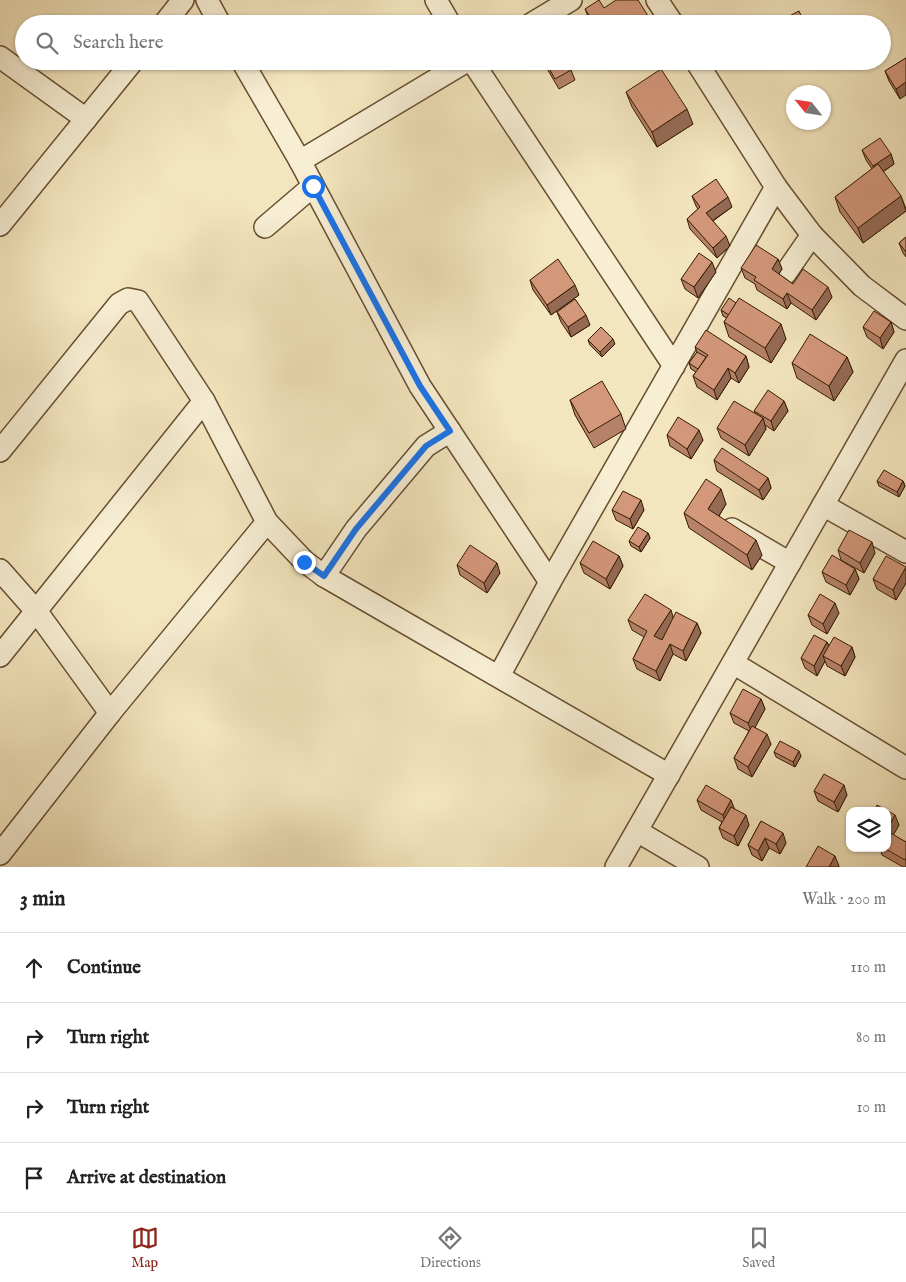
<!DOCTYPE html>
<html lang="en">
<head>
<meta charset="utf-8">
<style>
	body { margin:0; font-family:"IM FELL English",serif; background:#f2f2f2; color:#222 }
	.controls { position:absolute; right:15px; bottom:15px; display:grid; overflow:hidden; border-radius:10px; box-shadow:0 1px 4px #0004 }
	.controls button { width:45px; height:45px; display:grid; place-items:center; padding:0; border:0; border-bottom:1px solid #e0e0e0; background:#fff; color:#222; font:25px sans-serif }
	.compass { position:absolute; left:786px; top:85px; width:45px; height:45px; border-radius:50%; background:#fff; box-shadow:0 1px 4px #0004; rotate:300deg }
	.stop { position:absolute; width:15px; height:15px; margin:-11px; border:4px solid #1a73e8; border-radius:50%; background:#fff }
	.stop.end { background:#1a73e8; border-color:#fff; box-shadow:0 1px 5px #0008 }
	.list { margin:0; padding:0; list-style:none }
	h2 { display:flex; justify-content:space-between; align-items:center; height:65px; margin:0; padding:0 20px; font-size:21px }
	h2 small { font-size:16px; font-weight:400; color:#767676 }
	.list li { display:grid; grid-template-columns:32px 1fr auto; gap:15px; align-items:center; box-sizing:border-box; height:70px; padding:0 20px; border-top:1px solid #e0e0e0 }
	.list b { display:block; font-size:19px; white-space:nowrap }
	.list em { font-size:16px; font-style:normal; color:#767676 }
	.icon { flex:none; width:28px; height:28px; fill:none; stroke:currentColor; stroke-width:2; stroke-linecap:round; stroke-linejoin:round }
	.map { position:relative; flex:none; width:906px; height:867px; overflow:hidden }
	.search { position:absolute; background:#fff; box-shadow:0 1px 4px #0004; left:15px; right:15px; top:15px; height:55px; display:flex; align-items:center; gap:12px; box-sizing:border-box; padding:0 18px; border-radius:28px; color:#767676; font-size:19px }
	.sheet { height:345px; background:#fff }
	nav { display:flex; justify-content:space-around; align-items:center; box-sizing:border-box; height:70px; border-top:1px solid #e0e0e0; background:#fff; font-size:14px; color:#767676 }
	nav a { display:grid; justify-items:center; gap:2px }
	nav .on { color:#8f2418 }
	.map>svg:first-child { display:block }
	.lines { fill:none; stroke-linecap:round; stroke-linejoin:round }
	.minor-casing { stroke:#664e30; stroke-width:24 }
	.minor { stroke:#f7eed4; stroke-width:21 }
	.wall { fill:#b58269; stroke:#371b01 }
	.shaded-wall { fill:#946a55; stroke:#371b01 }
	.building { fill:#d3977a; stroke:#371b01 }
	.route { stroke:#1a73e8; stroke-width:6 }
</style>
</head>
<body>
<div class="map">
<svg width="906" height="867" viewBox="0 0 906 867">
	<rect width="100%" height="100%" fill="#f3e5bd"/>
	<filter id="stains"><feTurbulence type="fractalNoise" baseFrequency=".004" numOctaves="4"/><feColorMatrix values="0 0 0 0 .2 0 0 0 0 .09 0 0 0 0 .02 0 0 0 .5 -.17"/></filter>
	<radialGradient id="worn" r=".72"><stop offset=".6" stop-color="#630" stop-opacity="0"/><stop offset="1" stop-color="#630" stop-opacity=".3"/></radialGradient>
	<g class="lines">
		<g class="minor-casing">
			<g id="minor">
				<path d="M207 0 220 24"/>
				<path d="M436 0 450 24"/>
				<path d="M657 0 673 24"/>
				<path d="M164 24 183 0"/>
				<path d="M531 24 571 0"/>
				<path d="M0 57 86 119"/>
				<path d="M242 61 300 161 420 386 550 582"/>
				<path d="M472 61 674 366"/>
				<path d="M696 61 776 187 812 235 862 286 906 319"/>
				<path d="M300 161 467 61"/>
				<path d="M0 225 133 61"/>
				<path d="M265 227 313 186"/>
				<path d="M785 274 812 235"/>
				<path d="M0 451 119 304 128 299 138 301 204 401"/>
				<path d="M823 505 906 552"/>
				<path d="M732 529 790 563"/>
				<path d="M0 570 37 612 110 713"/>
				<path d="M324 576 356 529 426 446 450 431"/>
				<path d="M0 656 204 401 267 522 304 561 324 576 669 775"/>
				<path d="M733 663 906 768"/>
				<path d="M499 676 550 582 776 187"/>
				<path d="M637 831 698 867"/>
				<path d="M0 854 110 713 267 522"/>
				<path d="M616 867 906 360"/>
			</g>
		</g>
		<use href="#minor" class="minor"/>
	</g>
	<g class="wall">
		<path d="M604 8 652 24H592L589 19 585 9Z"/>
		<path d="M906 58 900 99 889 81 885 71Z"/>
		<path d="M544 61H566L571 70 575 80 559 89 546 67Z"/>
		<path d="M626 92 693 124 657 147 632 107Z"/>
		<path d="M862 150 891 154 894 164 883 172 901 196 906 209V211L863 243 840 212 835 197 872 169 866 160Z"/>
		<path d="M692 196 732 207 713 221 730 246 717 258 690 229 687 219 698 209 696 206Z"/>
		<path d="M906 237V257L903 253 899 243Z"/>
		<path d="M778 259 782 269 779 274 793 284 832 297 816 320 791 303 787 309 757 290 755 284 745 278 741 268Z"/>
		<path d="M716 272 698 298 685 289 681 279Z"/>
		<path d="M530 280 579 295 551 315 533 290Z"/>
		<path d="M721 310 786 339 771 363 729 337 724 322 727 318 723 316Z"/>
		<path d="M557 312 590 325 571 337 561 322Z"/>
		<path d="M891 322 894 332 883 349 867 337 863 327Z"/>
		<path d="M588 340 615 344 602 357 590 345Z"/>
		<path d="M695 347 746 356 749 367 739 383 731 378 717 400 697 387 693 376 696 372 691 369 689 363 697 352Z"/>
		<path d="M847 357 853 372 834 401 797 378 792 363Z"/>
		<path d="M570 400 621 414 626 429 594 448 575 415Z"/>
		<path d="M784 401 788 411 774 431 765 425 766 429 749 456 721 438 717 428 756 414 754 411Z"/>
		<path d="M667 435 703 440 691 459 670 446Z"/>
		<path d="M714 460 768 478 771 488 763 500 717 471Z"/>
		<path d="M877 481H903L905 486 899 497 879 486Z"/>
		<path d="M726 504 719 516 762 555 752 570 689 528 684 513Z"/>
		<path d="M612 510H644L633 529 616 520Z"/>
		<path d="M648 533 650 538 641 552 631 546 629 541Z"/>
		<path d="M838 550 875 553 864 573 841 560Z"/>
		<path d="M619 556 623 566 610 589 584 573 580 563Z"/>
		<path d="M457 565 500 573 487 593 460 575Z"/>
		<path d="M906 567V583L896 600 877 589 873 579Z"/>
		<path d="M855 569 859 579 850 595 826 582 822 572Z"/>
		<path d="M839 613 827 634 812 625 808 615Z"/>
		<path d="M673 617 697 623 701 633 686 661 673 654 660 681 637 669 633 659 644 637 632 630 628 620Z"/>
		<path d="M827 642 829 646 852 647 855 657 845 676 827 666 825 661 817 676 805 668 801 658Z"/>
		<path d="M761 699 765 709 755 727 771 744 752 777 738 769 734 758 749 731 734 723 730 713Z"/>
		<path d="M774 752 801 756 795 767 776 757Z"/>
		<path d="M814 791 847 795 838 812 818 801Z"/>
		<path d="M697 800 734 809 749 825 738 846 723 838 719 828 722 822 701 810Z"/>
		<path d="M887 811 899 825 893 835 906 842V867H903L882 855 880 848H887Z"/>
		<path d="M761 821 786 843 780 854 769 848 762 861 752 855 748 845Z"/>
	</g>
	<g class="shaded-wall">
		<path d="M650 19 652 24H644Z"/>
		<path d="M906 82V95L900 99 896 89Z"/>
		<path d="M687 109 693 124 657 147 652 132Z"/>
		<path d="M891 154 894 164 876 176 873 166Z"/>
		<path d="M901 196 906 211 863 243 858 228Z"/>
		<path d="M728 197 732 207 709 223 706 213Z"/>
		<path d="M726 236 730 246 717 258 713 248Z"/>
		<path d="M778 259 782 269 775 279 772 269Z"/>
		<path d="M712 262 716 272 698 298 694 287Z"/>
		<path d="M575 285 579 295 551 315 547 305Z"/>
		<path d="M828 287 832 297 816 320 812 310Z"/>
		<path d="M787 293 791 303 787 309 783 299Z"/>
		<path d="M586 315 590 325 571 337 568 327Z"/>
		<path d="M891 322 894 332 883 349 880 338Z"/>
		<path d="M781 324 786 339 771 363 765 348Z"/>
		<path d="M613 339 615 344 602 357 600 352Z"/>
		<path d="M746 356 749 367 739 383 735 373Z"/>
		<path d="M847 357 853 372 834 401 829 386Z"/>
		<path d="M728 368 731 378 717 400 714 390Z"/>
		<path d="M784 401 788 411 774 431 771 421Z"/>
		<path d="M763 418 766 429 749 456 745 445Z"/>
		<path d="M699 430 703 440 691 459 687 449Z"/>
		<path d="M768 478 771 488 763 500 759 490Z"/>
		<path d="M903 481 905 486 899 497 897 492Z"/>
		<path d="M721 489 726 504 714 524 708 509Z"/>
		<path d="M641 500 644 510 633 529 630 519Z"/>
		<path d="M648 533 650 538 641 552 639 547Z"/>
		<path d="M756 540 762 555 752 570 747 555Z"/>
		<path d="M872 542 875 553 864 573 860 563Z"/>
		<path d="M619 556 623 566 610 589 606 579Z"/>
		<path d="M497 563 500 573 487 593 484 583Z"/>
		<path d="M906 567V583L896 600 893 590Z"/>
		<path d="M855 569 859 579 850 595 846 585Z"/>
		<path d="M835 603 839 613 827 634 823 624Z"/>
		<path d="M671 610 674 620 658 646 654 636Z"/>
		<path d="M697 623 701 633 686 661 683 651Z"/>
		<path d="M827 642 831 652 823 656 825 661 817 676 814 666Z"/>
		<path d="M670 644 673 654 660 681 656 671Z"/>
		<path d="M852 647 855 657 845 676 841 666Z"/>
		<path d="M761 699 765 709 752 733 748 723Z"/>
		<path d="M767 734 771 744 752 777 748 767Z"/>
		<path d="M799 751 801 756 795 767 793 762Z"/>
		<path d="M844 785 847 795 838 812 834 802Z"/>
		<path d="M731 800 735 810 726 825 723 815Z"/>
		<path d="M746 815 749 825 738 846 734 836Z"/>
		<path d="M895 815 899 825 890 841 887 833V829Z"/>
		<path d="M783 833 786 843 780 854 776 844Z"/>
		<path d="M765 838 769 848 762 861 758 851Z"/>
		<path d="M835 856 839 866V867H829Z"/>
	</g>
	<g class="building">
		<path d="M599 0 604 8 616 0H638L650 19 644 24H595L585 9Z"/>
		<path d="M799 11 805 24H774Z"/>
		<path d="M906 58V82L896 89 885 71Z"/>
		<path d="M545 61H566L571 70 555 79Z"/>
		<path d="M661 69 687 109 652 132 626 92Z"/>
		<path d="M880 138 891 154 873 166 862 150Z"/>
		<path d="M878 164 901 196 858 228 835 197Z"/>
		<path d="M716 179 728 197 706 213 726 236 713 248 687 219 700 207 692 196Z"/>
		<path d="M906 237V252L899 243Z"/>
		<path d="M756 245 778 259 772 269 793 284 803 269 828 287 812 310 787 293 783 299 754 280 756 277 741 268Z"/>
		<path d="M699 253 712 262 694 287 681 279Z"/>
		<path d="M558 259 575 285 547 305 530 280Z"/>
		<path d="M729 298 736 303 729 315 721 310Z"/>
		<path d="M739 298 781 324 765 348 724 322Z"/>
		<path d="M575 299 586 315 568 327 557 312Z"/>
		<path d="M874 311 891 322 880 338 863 327Z"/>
		<path d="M601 327 613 339 600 352 588 340Z"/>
		<path d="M706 330 746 356 735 373 728 368 714 390 693 376 708 355 695 347Z"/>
		<path d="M810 334 847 357 829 386 792 363Z"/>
		<path d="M697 352 706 357 698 369 689 363Z"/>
		<path d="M602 381 621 414 589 433 570 400Z"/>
		<path d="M768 390 784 401 771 421 754 411Z"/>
		<path d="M734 401 763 418 745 445 717 428Z"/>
		<path d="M678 417 699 430 687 449 667 435Z"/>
		<path d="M722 448 768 478 759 490 714 460Z"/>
		<path d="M884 470 903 481 897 492 877 481Z"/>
		<path d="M706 479 721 489 708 509 756 540 747 555 684 513Z"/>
		<path d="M623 491 641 500 630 519 612 510Z"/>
		<path d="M638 527 648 533 639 547 629 541Z"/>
		<path d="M849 530 872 542 860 563 838 550Z"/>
		<path d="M593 541 619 556 606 579 580 563Z"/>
		<path d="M470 545 497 563 484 583 457 565Z"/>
		<path d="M832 555 855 569 846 585 822 572Z"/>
		<path d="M886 556 906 567 893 590 873 579Z"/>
		<path d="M645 594 671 610 654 636 662 640 676 612 697 623 683 651 670 644 656 671 633 659 647 631 628 620Z"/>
		<path d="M820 594 835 603 823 624 808 615Z"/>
		<path d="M814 635 827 642 814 666 801 658Z"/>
		<path d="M834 637 852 647 841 666 823 656Z"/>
		<path d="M743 689 761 699 748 723 730 713Z"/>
		<path d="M752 726 767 734 748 767 734 758Z"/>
		<path d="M780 741 799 751 793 762 774 752Z"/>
		<path d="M824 774 844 785 834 802 814 791Z"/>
		<path d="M706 785 731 800 723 815 697 800Z"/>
		<path d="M877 805 895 815 887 829V811H874Z"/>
		<path d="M731 807 746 815 734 836 719 828Z"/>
		<path d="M761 821 783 833 776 844 765 838 758 851 748 845Z"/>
		<path d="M887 831 906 842V858L905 860 884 848H887Z"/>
		<path d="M818 846 835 856 829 867H806Z"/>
	</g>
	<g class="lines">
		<path class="route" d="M304 562 324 576 356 529 426 446 450 431 420 386 313 186"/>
	</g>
	<rect width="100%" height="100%" filter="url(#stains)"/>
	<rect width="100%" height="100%" fill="url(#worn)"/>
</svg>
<div class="controls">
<button><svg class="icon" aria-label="layers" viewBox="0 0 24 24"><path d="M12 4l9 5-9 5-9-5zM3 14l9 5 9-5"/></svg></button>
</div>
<svg class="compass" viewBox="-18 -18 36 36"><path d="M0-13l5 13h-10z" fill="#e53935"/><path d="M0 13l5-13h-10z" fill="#767676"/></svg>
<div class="stop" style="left:313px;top:186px"></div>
<div class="stop end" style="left:304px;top:562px"></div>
<div class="search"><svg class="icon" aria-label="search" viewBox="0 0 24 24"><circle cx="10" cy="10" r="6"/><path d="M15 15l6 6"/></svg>Search here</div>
</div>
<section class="sheet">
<h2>3 min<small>Walk · 200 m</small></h2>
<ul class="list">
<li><svg class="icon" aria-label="ahead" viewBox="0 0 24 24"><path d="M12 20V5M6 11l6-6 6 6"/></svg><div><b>Continue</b></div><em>110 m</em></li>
<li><svg class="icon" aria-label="right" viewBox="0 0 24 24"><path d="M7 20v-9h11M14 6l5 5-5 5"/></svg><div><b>Turn right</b></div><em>80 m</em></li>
<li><svg class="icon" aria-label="right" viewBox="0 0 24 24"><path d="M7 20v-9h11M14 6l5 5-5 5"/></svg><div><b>Turn right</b></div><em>10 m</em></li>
<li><svg class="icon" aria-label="arrive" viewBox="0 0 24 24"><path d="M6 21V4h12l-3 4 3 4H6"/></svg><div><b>Arrive at destination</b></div></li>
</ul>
</section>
<nav>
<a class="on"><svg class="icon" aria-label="map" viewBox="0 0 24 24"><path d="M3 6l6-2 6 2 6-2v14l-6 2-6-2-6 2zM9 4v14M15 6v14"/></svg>Map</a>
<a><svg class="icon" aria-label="directions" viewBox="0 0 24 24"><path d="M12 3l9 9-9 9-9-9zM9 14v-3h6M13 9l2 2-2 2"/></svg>Directions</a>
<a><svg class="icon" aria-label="saved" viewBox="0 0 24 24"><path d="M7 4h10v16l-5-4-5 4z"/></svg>Saved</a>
</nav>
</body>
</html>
